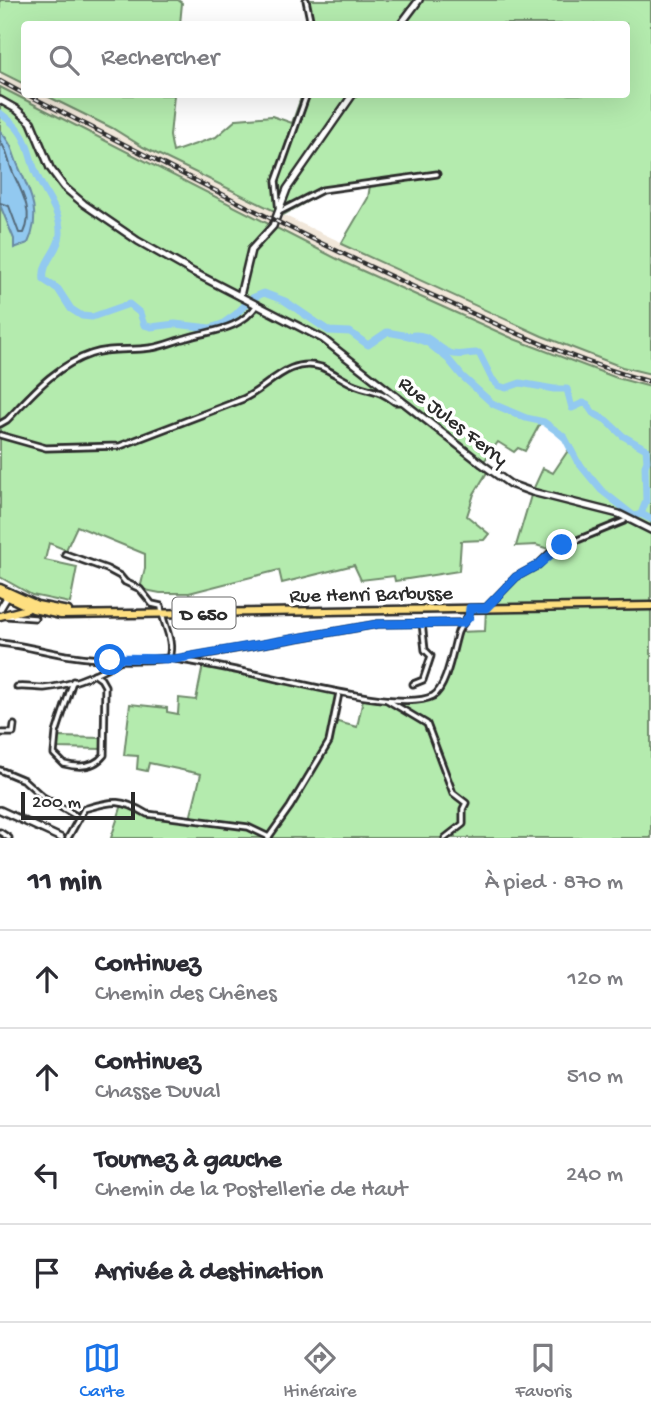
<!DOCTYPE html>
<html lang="fr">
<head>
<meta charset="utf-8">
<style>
	body { margin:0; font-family:"Gochi Hand",sans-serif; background:#f2f2f3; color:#2b2b33 }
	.scale { position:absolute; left:21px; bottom:18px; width:114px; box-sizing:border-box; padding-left:7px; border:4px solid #2b2b2b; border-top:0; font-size:19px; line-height:24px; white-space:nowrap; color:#2b2b2b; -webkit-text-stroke:5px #fff; paint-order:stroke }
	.stop { position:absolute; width:21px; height:21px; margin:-16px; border:5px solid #1a73e8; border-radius:50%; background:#fff }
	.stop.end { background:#1a73e8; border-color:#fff; box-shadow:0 2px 7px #0008 }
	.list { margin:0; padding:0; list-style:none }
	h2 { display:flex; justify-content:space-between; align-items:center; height:91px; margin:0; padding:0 28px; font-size:30px }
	h2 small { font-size:23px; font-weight:400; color:#7c7c81 }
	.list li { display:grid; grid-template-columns:46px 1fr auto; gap:21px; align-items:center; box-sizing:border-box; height:98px; padding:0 28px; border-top:2px solid #e1e1e2 }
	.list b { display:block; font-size:26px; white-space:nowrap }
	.list p { margin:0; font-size:23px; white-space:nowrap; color:#7c7c81 }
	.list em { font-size:23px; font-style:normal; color:#7c7c81 }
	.icon { flex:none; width:38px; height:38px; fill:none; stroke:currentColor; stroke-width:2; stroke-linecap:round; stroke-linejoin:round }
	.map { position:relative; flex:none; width:651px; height:838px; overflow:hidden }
	.search { position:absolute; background:#fff; box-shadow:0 7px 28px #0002; left:21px; right:21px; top:21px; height:77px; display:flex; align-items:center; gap:18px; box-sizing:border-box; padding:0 24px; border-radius:7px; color:#7c7c81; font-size:26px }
	.sheet { height:483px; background:#fff }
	nav { display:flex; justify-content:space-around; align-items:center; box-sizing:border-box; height:98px; border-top:2px solid #e1e1e2; background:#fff; font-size:19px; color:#7c7c81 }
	nav a { display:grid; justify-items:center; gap:4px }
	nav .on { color:#1a73e8 }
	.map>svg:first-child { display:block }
	.built { fill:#f1e7da }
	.green { fill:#b4ebae; stroke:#708b6c; stroke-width:2 }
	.water { fill:#92c9f0; stroke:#698aa1; stroke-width:2 }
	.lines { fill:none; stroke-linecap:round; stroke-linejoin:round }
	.shore { stroke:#546a7a; stroke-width:2 }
	.river { stroke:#92c9f0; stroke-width:7 }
	.street-casing { stroke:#2b2b2b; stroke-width:9 }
	.secondary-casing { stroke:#2b2b2b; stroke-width:10 }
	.primary-casing { stroke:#2b2b2b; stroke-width:11 }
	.street { stroke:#fff; stroke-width:3.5 }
	.secondary { stroke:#fff; stroke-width:5 }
	.primary { stroke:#fedf80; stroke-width:6 }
	.rail-casing { stroke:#2b2b2b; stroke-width:4.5 }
	.rail { stroke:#fff; stroke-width:2; stroke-dasharray:5; stroke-linecap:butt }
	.route { stroke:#1a73e8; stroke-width:9 }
	.labels { text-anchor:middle; stroke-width:7; stroke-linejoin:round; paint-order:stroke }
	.shield { fill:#fff; stroke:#6b6b6b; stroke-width:2 }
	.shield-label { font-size:19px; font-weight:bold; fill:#2b2b2b }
	.street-label { font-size:21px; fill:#2b2b2b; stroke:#fff }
</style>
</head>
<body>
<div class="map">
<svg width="651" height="838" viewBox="0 0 651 838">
	<rect width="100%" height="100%" fill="#fff"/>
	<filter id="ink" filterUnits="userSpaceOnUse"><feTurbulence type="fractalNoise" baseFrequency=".0143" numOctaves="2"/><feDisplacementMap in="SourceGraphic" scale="14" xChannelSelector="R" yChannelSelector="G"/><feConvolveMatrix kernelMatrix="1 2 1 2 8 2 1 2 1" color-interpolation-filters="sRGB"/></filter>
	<g filter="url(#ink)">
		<g class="built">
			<path d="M0 72 24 84V94L45 95 275 212 270 224 0 87Z"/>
			<path d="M283 215 542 336 622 367 651 374V387L617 378 514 339 345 263 277 228Z"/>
		</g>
		<g class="green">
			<path d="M0 0H178L182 3 180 24H24V84L0 72Z"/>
			<path d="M303 0H651V374L622 367 542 336 341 244 368 198 370 186 326 191 283 215 143 147 112 128 45 95H174L170 136 173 152 216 137 237 119 272 116 292 123 302 95 626 94V24H308Z"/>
			<path d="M0 87 345 263 514 339 617 378 651 387V838H111L123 802 147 814 190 819 201 774 149 763 147 771 137 769 138 756 124 755 130 704 167 708V712L178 714 179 698 196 700 203 665 339 693 334 721 357 727 364 695C383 698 418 706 435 694 445 687 454 646 458 632L485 631 486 608 516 577 533 568 552 550 536 545 516 546 532 492 543 468 553 473 571 446 558 432 541 422 525 451 518 448 514 452 498 442 482 464 489 469 474 494 467 516 489 534 484 540 461 541 459 571 395 581 394 576 361 580 354 565 282 583 279 570 189 593H160L140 589 145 568V554L77 526 66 550 49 543 45 560 77 567 70 603 32 595 0 577Z"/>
			<path d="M58 737 102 738V749L57 748Z"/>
		</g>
		<path class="water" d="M0 131C14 146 12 153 20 170 32 195 41 216 28 243L14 248V239L0 205Z"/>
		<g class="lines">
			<path class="shore" d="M0 141C8 151 8 162 13 173 22 192 34 213 24 233H19L9 206 0 203"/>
			<g class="river">
				<path d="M0 113C8 119 15 124 20 132 29 144 30 159 36 173 44 194 61 210 60 234 59 252 41 261 44 280L58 289 71 309 82 316 92 317 129 304 140 313 144 325 151 327 175 324 210 328 222 324 236 314 252 298 264 293 285 301 329 331 350 332 368 345 387 332 409 336 428 343 448 359 462 376 493 404 526 418 544 422 558 432 565 438 577 461 601 490 634 516 641 514 651 519"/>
				<path d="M409 336C429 331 434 347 450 353 460 357 469 352 479 353L492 379 499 386 506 388 520 383 554 389H567L572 408 583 403 587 404 593 413 606 420 623 436 646 449 647 461 645 466 646 501 641 514"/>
			</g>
			<g class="street-casing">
				<g id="street">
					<path d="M306 0 311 24"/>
					<path d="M307 94 276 181 279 212 322 190 437 174"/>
					<path d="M0 424 7 420C32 394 55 366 91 354 110 347 130 351 150 348 162 347 174 341 186 338 212 330 239 331 257 305"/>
					<path d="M0 435 46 448 120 446 243 399C269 387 288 357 321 367 333 372 343 380 355 385 373 392 378 389 395 402H403"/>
					<path d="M65 554 107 569 120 576 125 582 140 589 152 604 161 606C162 624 175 639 169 658"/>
					<path d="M486 608 516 577 538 565 553 550 624 521"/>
					<path d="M7 616 35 618"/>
					<path d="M0 643C22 645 43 651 65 655 98 660 135 662 169 658 202 663 236 670 269 677 303 684 405 711 433 696 447 688 453 647 458 632 462 622 469 619 470 609"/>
					<path d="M177 659 378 624 463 623"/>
					<path d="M73 681 56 733 54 754 64 764C79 768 94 768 104 755L105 686 101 679 94 674"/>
					<path d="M413 684 423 680 431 656 425 650 422 623"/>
					<path d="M17 687C26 686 35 688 44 688 71 686 99 673 121 660"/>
					<path d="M387 700 427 724 453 793 466 803 463 809V824L445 838"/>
					<path d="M0 733H13L14 725"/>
					<path d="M0 770 24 780 43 797 78 817"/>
					<path d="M0 832 9 838"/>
					<path d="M68 838 84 809C113 801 120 798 147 814L248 827 269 837"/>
					<path d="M268 838 290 807 329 742 339 693"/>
				</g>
			</g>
			<g class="secondary-casing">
				<g id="secondary">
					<path d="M401 24 419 0"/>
					<path d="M0 100 16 109 31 122 50 168 64 187 84 204 138 241 193 272 323 339 482 464 510 484 532 492 619 514 651 530"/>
					<path d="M240 296 251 250 273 226 287 189 353 94"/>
					<path d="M0 609 9 594"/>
					<path d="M0 810 61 838"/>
				</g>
			</g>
			<g class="primary-casing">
				<g id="primary">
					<path d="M0 588 37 605 68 611"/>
					<path d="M0 593 33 609 61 615 651 606"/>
					<path d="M0 616 27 609"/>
				</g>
			</g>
			<use href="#street" class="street"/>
			<use href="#secondary" class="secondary"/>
			<use href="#primary" class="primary"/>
			<g class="rail-casing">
				<g id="rail">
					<path d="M0 81 24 94"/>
					<path d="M26 94C162 163 296 234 434 296 505 328 576 362 651 382"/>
				</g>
			</g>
			<use href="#rail" class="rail"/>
		</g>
	</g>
	<g class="lines" filter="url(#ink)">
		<path class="route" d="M110 660 108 658 175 659 378 624 463 623 469 617 470 608H486L516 577 538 565 562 545"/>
	</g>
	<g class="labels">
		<rect class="shield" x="172.5" y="597.5" width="63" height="31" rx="5"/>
		<g class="shield-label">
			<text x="204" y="620">D 650</text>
		</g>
		<g class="street-label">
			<text transform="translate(454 420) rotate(38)" y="7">Rue Jules Ferry</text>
			<text transform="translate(371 593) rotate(-1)" y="7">Rue Henri Barbusse</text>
		</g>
	</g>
</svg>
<div class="scale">200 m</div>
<div class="stop" style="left:110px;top:660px"></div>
<div class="stop end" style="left:562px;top:545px"></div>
<div class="search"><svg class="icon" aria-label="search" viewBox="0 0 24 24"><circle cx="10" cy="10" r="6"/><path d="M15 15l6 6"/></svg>Rechercher</div>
</div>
<section class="sheet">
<h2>11 min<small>À pied · 870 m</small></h2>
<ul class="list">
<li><svg class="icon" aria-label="ahead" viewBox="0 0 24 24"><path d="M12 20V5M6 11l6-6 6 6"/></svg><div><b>Continuez</b><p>Chemin des Chênes</p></div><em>120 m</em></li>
<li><svg class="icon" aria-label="ahead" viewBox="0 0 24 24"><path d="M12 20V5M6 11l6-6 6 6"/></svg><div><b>Continuez</b><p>Chasse Duval</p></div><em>510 m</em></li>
<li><svg class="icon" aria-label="left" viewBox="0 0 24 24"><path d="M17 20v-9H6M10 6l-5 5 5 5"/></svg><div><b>Tournez à gauche</b><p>Chemin de la Postellerie de Haut</p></div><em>240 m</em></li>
<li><svg class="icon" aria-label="arrive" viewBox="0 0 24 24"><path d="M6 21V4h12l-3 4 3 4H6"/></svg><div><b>Arrivée à destination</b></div></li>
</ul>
</section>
<nav>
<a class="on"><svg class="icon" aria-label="map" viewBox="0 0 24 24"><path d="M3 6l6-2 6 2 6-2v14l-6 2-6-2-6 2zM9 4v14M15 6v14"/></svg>Carte</a>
<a><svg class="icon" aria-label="directions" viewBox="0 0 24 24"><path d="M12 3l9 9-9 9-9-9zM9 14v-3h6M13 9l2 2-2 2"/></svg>Itinéraire</a>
<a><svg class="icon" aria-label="saved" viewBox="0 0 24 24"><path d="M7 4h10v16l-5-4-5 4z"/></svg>Favoris</a>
</nav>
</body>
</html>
